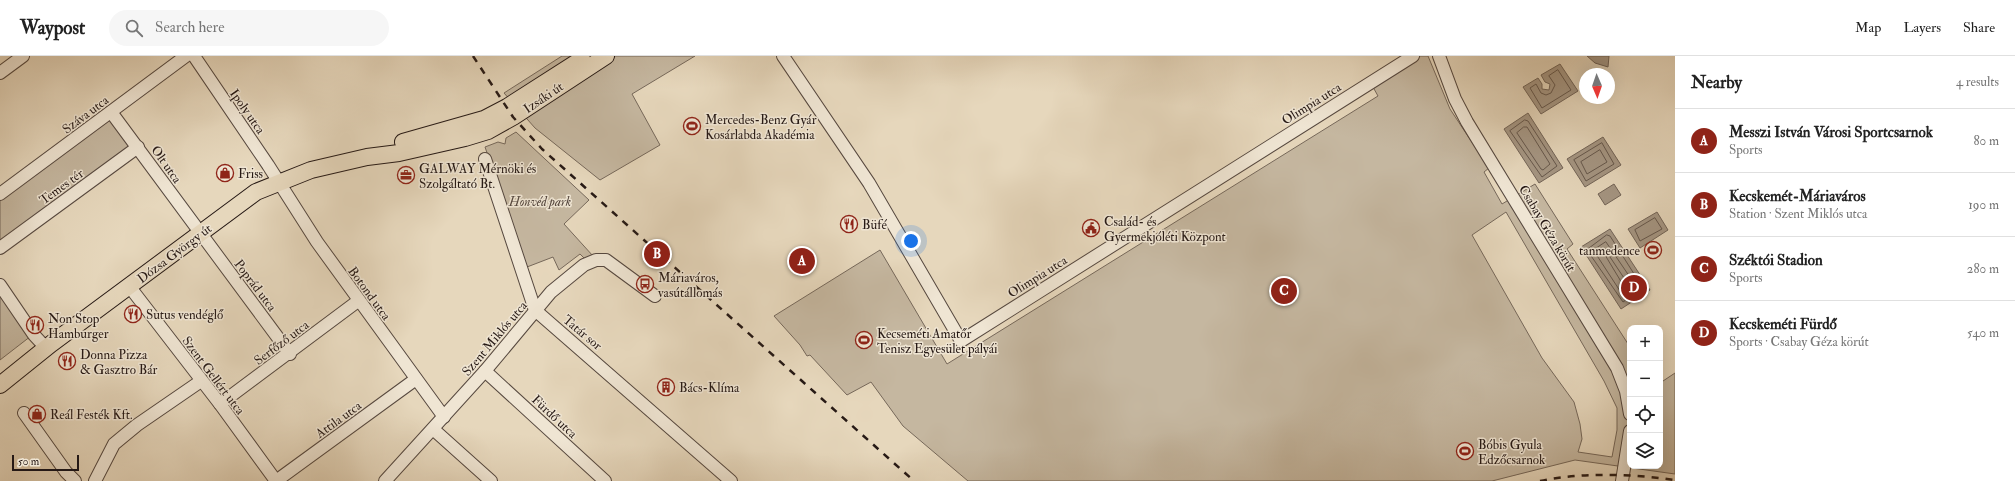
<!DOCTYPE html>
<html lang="en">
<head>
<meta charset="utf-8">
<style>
	body { margin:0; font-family:"IM FELL Double Pica",serif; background:#f6f6f6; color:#222 }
	.controls { position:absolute; right:12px; bottom:12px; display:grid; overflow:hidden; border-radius:8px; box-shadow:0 4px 16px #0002 }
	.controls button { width:36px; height:36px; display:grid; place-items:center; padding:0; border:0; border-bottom:1px solid #e0e0e0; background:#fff; color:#222; font:20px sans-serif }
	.compass { position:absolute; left:1579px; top:12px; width:36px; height:36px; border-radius:50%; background:#fff; box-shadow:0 4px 16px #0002; rotate:178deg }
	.scale { position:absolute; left:12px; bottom:10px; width:67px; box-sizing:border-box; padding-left:4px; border:2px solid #261915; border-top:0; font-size:11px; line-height:14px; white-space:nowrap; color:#261915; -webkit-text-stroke:3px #efe5d3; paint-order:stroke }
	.you { position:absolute; left:911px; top:185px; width:14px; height:14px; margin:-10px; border:3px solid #fff; border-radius:50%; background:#1a73e8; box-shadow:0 0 0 6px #1a73e833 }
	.badge { display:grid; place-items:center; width:26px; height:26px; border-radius:50%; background:#8f2418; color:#fff; font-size:13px; font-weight:700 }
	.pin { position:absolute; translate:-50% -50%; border:2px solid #fff; box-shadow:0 1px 4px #0006 }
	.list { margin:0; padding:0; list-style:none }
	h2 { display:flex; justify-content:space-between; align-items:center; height:52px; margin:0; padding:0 16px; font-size:17px }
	h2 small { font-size:13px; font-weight:400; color:#767676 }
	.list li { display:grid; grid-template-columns:26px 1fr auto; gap:12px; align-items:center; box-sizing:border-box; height:64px; padding:0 16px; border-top:1px solid #e0e0e0 }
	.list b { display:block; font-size:15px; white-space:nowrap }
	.list p { margin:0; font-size:13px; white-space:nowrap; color:#767676 }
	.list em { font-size:13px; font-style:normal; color:#767676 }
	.icon { flex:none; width:22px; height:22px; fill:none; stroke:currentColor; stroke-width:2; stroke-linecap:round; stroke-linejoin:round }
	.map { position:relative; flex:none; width:1675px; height:425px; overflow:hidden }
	header { display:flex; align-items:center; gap:24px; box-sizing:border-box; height:56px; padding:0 20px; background:#fff; border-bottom:1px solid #e0e0e0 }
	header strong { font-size:19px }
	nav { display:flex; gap:22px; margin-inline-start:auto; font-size:14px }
	.search { width:280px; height:36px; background:#f6f6f6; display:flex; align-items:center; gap:10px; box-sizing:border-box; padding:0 14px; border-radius:22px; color:#767676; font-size:15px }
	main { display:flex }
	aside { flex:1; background:#fff }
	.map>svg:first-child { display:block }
	.green { fill:#c5b7a0; stroke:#76685a; fill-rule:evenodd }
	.water { fill:#a59683; stroke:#726457 }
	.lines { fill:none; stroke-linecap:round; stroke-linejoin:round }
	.shore { stroke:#66584c; stroke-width:1 }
	.minor-casing { stroke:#56483f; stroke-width:14 }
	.major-casing { stroke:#261915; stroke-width:18 }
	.minor { stroke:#efe5d3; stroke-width:12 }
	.major { stroke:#e6d7bc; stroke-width:16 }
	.rail { stroke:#261915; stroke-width:2.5; stroke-dasharray:7 7; stroke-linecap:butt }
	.labels { text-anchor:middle; stroke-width:3; stroke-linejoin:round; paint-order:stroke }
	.street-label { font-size:13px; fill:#261915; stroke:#efe5d3 }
	.poi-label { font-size:13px; fill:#261915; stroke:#efe5d3; text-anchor:start }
	.park-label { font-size:13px; font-style:italic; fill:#56483f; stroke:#efe5d3 }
</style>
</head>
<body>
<header>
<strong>Waypost</strong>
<div class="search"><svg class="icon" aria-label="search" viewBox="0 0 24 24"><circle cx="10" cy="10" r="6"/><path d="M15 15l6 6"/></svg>Search here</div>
<nav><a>Map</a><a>Layers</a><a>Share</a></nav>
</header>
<main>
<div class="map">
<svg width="1675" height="425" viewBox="0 0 1675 425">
	<rect width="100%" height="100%" fill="#e6d7bc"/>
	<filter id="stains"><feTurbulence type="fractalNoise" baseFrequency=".005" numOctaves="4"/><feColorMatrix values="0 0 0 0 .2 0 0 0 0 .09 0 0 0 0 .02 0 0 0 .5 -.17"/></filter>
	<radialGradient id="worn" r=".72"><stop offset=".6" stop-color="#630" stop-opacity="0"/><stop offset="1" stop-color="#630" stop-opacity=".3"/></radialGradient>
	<g class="green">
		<path d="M562 0H695L632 38 660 89 600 124 535 72 504 37Z"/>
		<path d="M1406 0H1428L1450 53 1489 112 1484 116 1502 148 1535 128 1573 188 1567 193 1630 291V410H1660V327L1675 317V418L1575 404 1492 425H968L903 370 871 326 847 339 810 299 807 300 800 289 774 260 880 194 947 308 1378 40 1369 24ZM1506 156 1604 325 1617 352V374L1612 401 1578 396 1582 383 1580 368 1574 346 1542 302 1472 179Z"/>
		<path d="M110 62 131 90 0 187V144Z"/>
		<path d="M516 76 589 144 564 168 593 200 586 204 580 198 559 214 553 201 527 211 485 91 498 86 505 88 506 82Z"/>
		<path d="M0 239 31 280 0 304Z"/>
	</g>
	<g class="water">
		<path d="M1587 0H1609L1608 11 1595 7Z"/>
		<path d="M1560 8 1578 35 1541 58 1523 31 1538 22 1542 28V33L1549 34 1550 28 1545 26 1541 19Z"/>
		<path d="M1528 57 1563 112 1539 127 1504 73Z"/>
		<path d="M1603 81 1621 109 1585 131 1567 103Z"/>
		<path d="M1614 128 1621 139 1605 149 1598 138Z"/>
		<path d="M1657 156 1668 174 1640 192 1628 173Z"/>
		<path d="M1610 173 1650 234 1621 253 1581 191Z"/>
	</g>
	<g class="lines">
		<g class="shore">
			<path d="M1558 14 1571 34 1542 52 1530 32 1536 28 1541 37 1546 39 1551 37 1555 29 1549 20Z"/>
			<path d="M1525 64 1528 65 1557 110 1542 121 1510 75Z"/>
			<path d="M1524 71H1527L1550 108 1543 114 1541 113 1517 77Z"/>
			<path d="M1602 87 1614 108 1586 125 1574 104Z"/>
			<path d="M1600 94 1607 106 1587 118 1581 106Z"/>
			<path d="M1655 162 1662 173 1640 185 1635 174Z"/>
			<path d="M1607 179 1610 180 1643 232 1623 246 1587 194Z"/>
			<path d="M1606 186 1636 230 1625 239 1622 238 1594 195 1595 193Z"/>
			<path d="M1603 195H1606L1628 228 1627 231 1624 230Z"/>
		</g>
		<g class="minor-casing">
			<g id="minor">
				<path d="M194 0 268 109 317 186 444 361"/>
				<path d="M783 0 869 127 961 285 1413 0"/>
				<path d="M1439 0 1455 43 1467 66 1617 312 1626 335 1630 358"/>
				<path d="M0 17 23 0"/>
				<path d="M111 56 290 298"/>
				<path d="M485 103 535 254 731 425"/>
				<path d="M0 138 186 0"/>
				<path d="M0 192 138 91"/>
				<path d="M0 229 34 279 46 292"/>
				<path d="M129 230 220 348 276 425"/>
				<path d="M485 315 605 425"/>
				<path d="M220 348 358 245"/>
				<path d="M24 357 66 416 75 425"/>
				<path d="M433 373 491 425"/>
				<path d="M95 425 114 388 137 369 201 325"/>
				<path d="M276 425 416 323"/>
				<path d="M385 425 485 315 551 236 584 209 596 204H606L655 240"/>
				<path d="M1622 425 1630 375"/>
			</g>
		</g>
		<g class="major-casing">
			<g id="major">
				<path d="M403 86 484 63 507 51 582 3"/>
				<path d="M0 329 51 288 256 136 311 114 367 101 399 97 465 82 488 75 513 61 606 0"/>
			</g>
		</g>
		<use href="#minor" class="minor"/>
		<use href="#major" class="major"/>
		<g class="rail">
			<path d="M473 0 513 61 542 93 914 425"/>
			<path d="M1540 425C1584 416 1631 418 1675 424"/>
		</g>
	</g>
	<defs>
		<g id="stadium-ring" transform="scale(0.9)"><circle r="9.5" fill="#efe5d3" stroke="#8f2418" stroke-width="1.5"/><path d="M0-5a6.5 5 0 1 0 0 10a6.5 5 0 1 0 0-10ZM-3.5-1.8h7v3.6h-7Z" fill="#8f2418"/></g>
		<g id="shop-ring" transform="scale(0.9)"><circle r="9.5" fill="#efe5d3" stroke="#8f2418" stroke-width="1.5"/><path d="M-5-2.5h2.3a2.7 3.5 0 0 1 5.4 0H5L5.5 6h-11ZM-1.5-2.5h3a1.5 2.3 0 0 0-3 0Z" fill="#8f2418"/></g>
		<g id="office-ring" transform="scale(0.9)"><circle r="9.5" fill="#efe5d3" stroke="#8f2418" stroke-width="1.5"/><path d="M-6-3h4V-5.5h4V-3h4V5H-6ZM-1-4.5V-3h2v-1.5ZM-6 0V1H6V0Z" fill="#8f2418"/></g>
		<g id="restaurant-ring" transform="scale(0.9)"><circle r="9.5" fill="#efe5d3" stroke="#8f2418" stroke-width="1.5"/><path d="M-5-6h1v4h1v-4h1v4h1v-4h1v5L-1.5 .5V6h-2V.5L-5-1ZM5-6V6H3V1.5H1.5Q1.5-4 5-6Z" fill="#8f2418"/></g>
		<g id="civic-ring" transform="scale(0.9)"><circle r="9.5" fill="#efe5d3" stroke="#8f2418" stroke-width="1.5"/><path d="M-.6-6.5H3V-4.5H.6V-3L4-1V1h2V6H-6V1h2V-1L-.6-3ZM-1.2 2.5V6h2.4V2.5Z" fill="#8f2418"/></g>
		<g id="bus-ring" transform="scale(0.9)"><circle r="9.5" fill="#efe5d3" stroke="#8f2418" stroke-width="1.5"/><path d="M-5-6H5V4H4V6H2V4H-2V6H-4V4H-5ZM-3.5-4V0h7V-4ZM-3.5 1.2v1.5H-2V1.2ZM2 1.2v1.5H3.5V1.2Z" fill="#8f2418"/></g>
		<g id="building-ring" transform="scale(0.9)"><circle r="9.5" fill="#efe5d3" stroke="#8f2418" stroke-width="1.5"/><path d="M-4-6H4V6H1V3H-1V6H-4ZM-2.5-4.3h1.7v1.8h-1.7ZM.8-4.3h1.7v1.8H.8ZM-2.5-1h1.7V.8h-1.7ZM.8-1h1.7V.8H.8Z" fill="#8f2418"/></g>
	</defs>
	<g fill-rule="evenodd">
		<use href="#stadium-ring" x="692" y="70"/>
		<use href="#shop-ring" x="225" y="117"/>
		<use href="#office-ring" x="406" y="119"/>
		<use href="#restaurant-ring" x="849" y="168"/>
		<use href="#civic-ring" x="1091" y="172"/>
		<use href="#stadium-ring" x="1653" y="194"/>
		<use href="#bus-ring" x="645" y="228"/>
		<use href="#restaurant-ring" x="133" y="258"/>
		<use href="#restaurant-ring" x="35" y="269"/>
		<use href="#stadium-ring" x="864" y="284"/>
		<use href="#restaurant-ring" x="67" y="305"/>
		<use href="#building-ring" x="666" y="331"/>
		<use href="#shop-ring" x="37" y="358"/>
		<use href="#stadium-ring" x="1465" y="395"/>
	</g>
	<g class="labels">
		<g class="street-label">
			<text transform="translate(543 41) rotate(-34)" y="5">Izsáki út</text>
			<text transform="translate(1311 47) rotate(-32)" y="5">Olimpia utca</text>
			<text transform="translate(248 55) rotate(55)" y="5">Ipoly utca</text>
			<text transform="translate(85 58) rotate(-37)" y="5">Száva utca</text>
			<text transform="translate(167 108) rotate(55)" y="5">Olt utca</text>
			<text transform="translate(61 130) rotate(-36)" y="5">Temes tér</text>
			<text transform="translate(1548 172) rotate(59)" y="5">Csabay Géza körút</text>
			<text transform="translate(174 197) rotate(-37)" y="5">Dózsa György út</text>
			<text transform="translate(1037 220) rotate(-32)" y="5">Olimpia utca</text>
			<text transform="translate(256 229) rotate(53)" y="5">Poprád utca</text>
			<text transform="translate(370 237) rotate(54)" y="5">Botond utca</text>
			<text transform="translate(583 276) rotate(40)" y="5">Tatár sor</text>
			<text transform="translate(494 282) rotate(-50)" y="5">Szent Miklós utca</text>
			<text transform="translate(281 286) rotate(-37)" y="5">Serfőző utca</text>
			<text transform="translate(214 319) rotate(53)" y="5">Szent Gellért utca</text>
			<text transform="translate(555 360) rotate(43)" y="5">Fürdő utca</text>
			<text transform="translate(338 363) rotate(-36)" y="5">Attila utca</text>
		</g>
		<g class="poi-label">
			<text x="705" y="68">Mercedes-Benz Gyár<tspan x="705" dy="15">Kosárlabda Akadémia</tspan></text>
			<text x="419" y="117">GALWAY Mérnöki és<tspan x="419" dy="15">Szolgáltató Bt.</tspan></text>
			<text x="238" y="122">Friss</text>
			<text x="1104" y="170">Család- és<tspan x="1104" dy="15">Gyermekjóléti Központ</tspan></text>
			<text x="862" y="173">Büfé</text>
			<text x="1640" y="199" text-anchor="end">tanmedence</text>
			<text x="658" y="226">Máriaváros,<tspan x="658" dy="15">vasútállomás</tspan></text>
			<text x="146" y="263">Sutus vendéglő</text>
			<text x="48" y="267">Non Stop<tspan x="48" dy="15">Hamburger</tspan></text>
			<text x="877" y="282">Kecseméti Amatőr<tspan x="877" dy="15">Tenisz Egyesület pályái</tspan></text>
			<text x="80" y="303">Donna Pizza<tspan x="80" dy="15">&amp; Gasztro Bár</tspan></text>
			<text x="679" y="336">Bács-Klíma</text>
			<text x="50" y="363">Reál Festék Kft.</text>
			<text x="1478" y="393">Bóbis Gyula<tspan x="1478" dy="15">Edzőcsarnok</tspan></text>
		</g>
		<g class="park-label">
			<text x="540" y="150">Honvéd park</text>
		</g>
	</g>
	<rect width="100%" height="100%" filter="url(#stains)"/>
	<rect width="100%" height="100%" fill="url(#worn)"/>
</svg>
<div class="controls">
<button>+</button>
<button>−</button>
<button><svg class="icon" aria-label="locate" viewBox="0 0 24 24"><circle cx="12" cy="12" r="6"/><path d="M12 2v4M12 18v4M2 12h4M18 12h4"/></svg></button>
<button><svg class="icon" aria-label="layers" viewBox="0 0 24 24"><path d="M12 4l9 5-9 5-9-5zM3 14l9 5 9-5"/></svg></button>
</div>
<svg class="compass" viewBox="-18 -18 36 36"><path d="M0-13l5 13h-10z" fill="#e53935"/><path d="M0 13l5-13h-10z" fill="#767676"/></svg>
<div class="scale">50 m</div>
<div class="you"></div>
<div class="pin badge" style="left:802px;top:205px">A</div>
<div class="pin badge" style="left:657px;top:198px">B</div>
<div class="pin badge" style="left:1284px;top:235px">C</div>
<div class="pin badge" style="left:1634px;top:232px">D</div>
</div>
<aside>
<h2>Nearby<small>4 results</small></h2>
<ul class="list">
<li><span class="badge">A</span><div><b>Messzi István Városi Sportcsarnok</b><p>Sports</p></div><em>80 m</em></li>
<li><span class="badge">B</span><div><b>Kecskemét-Máriaváros</b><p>Station · Szent Miklós utca</p></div><em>190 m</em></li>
<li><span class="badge">C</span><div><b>Széktói Stadion</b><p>Sports</p></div><em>280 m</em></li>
<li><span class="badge">D</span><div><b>Kecskeméti Fürdő</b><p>Sports · Csabay Géza körút</p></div><em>540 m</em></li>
</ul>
</aside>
</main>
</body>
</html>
